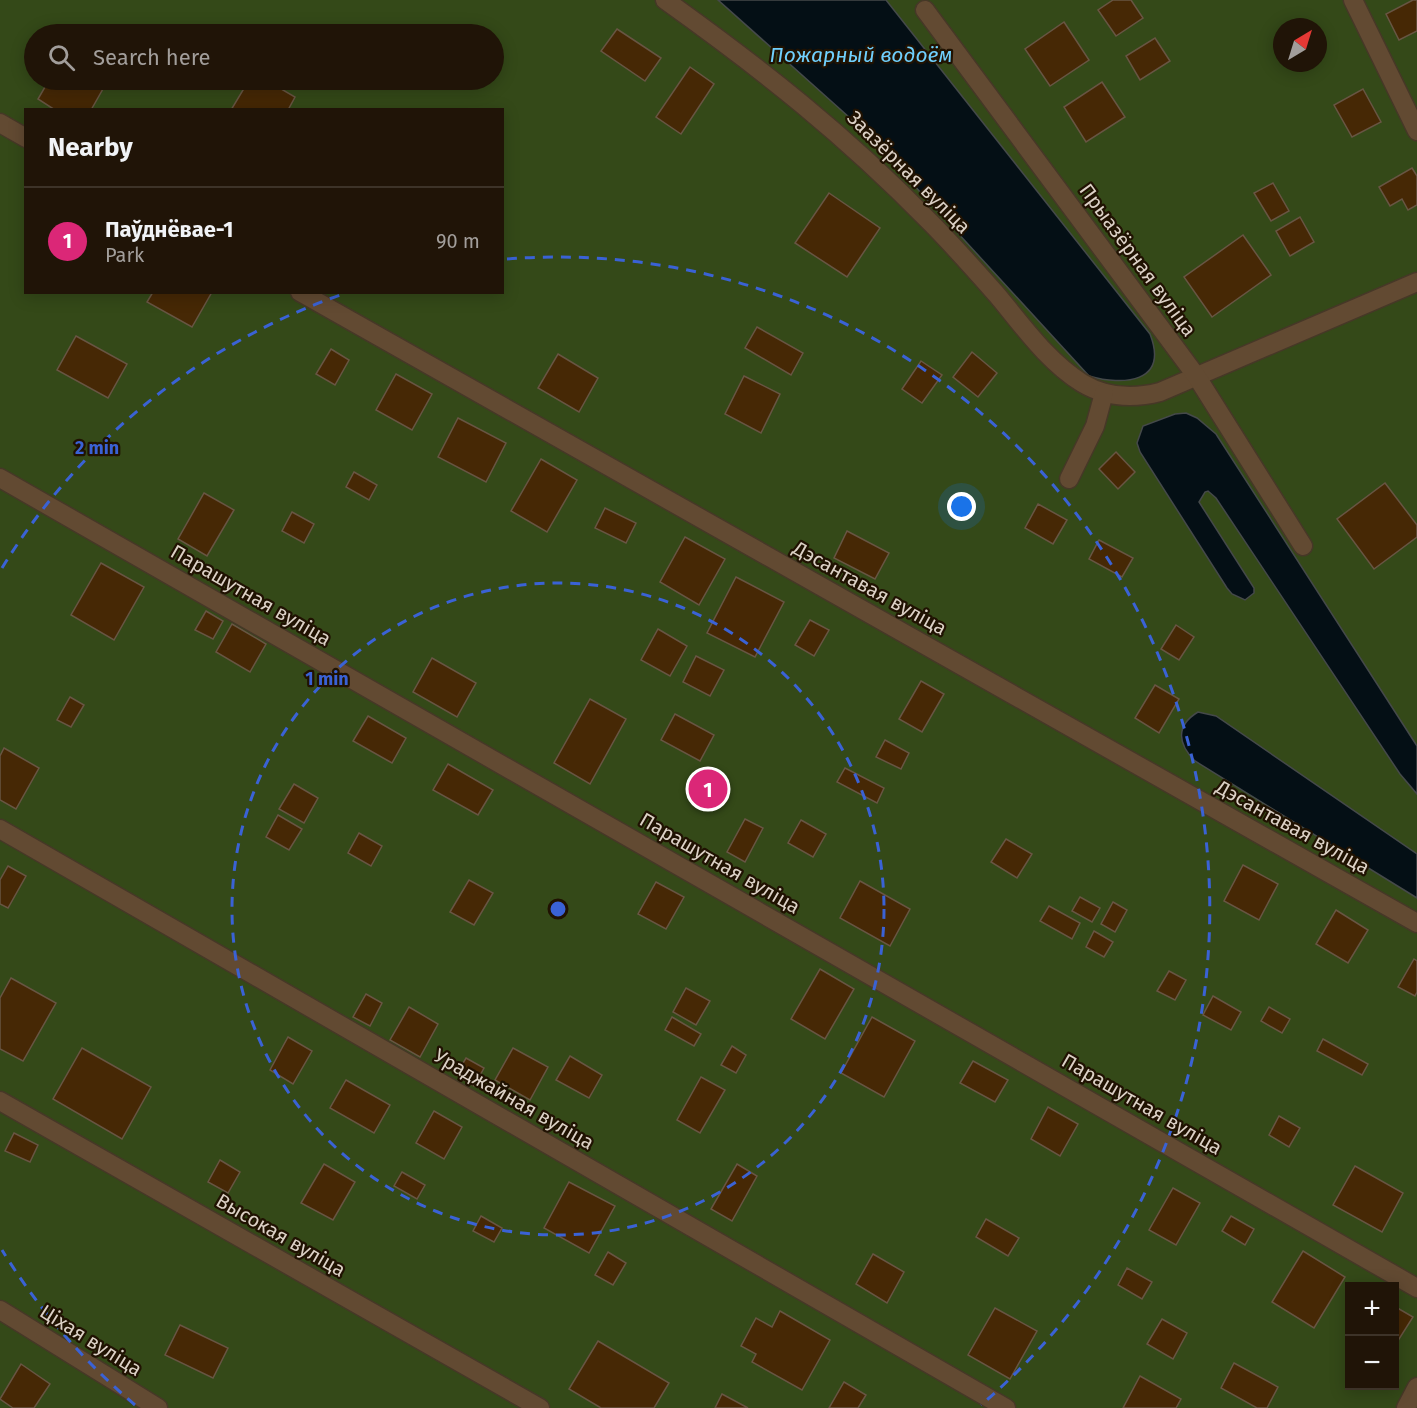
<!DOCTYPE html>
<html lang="en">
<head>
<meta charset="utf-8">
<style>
	body { margin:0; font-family:"Fira Sans",sans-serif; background:#2d2115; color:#f1f3f6 }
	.controls { position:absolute; right:18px; bottom:18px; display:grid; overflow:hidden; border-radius:0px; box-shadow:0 3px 15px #0003 }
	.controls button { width:54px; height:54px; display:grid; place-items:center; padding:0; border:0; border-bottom:2px solid #3d3328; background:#201407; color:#f1f3f6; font:30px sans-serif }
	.compass { position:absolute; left:1273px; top:18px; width:54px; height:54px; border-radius:50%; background:#201407; box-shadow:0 3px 15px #0003; rotate:38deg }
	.you { position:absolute; left:962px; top:507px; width:21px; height:21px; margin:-15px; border:4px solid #fff; border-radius:50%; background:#1a73e8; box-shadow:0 0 0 9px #1a73e833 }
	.badge { display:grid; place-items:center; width:39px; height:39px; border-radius:50%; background:#db2777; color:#fff; font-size:20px; font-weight:700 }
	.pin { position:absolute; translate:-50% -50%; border:3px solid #fff; box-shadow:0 2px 6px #0006 }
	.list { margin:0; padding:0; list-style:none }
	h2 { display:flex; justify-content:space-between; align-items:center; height:78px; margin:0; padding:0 24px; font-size:26px }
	h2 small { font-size:20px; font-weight:400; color:#a29e9b }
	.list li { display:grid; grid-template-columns:39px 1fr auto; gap:18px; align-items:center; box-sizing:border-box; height:108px; padding:0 24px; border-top:2px solid #3d3328 }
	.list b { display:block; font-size:22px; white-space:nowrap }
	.list p { margin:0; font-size:20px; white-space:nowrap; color:#a29e9b }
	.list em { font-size:20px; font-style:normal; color:#a29e9b }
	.icon { flex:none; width:33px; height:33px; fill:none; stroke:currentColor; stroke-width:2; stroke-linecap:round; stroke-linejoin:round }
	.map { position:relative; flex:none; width:1417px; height:1408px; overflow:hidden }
	.search { position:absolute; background:#201407; box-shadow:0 3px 15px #0003; left:24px; top:24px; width:480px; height:66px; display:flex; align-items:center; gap:15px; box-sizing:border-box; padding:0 21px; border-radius:33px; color:#a29e9b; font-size:22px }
	.panel { position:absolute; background:#201407; box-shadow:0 3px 15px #0003; left:24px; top:108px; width:480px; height:186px; border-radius:0px }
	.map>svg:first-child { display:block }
	.green { fill:#344918; fill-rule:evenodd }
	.water { fill:#040f15; stroke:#45494a; stroke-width:1.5 }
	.building { fill:#462805; stroke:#685543; stroke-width:1.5 }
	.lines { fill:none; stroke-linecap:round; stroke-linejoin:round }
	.minor-casing { stroke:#463827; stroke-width:21 }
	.minor { stroke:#624a32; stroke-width:18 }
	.ring { fill:none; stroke:#3a62d5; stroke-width:3; stroke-dasharray:10 8 }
	.labels { text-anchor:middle; stroke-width:4.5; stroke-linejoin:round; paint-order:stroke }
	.street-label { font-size:20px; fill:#dcd1c6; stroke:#201202 }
	.water-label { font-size:21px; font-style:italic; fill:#70d0fd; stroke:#201202 }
	.centre { fill:#3a62d5; stroke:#201202; stroke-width:3 }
	.ring-label { font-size:18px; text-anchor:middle; font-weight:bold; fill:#3a62d5; stroke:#201202; stroke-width:4.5; stroke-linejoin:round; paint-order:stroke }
</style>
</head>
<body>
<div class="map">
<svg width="1417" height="1408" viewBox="0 0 1417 1408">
	<rect width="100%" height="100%" fill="#2a1b09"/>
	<path class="green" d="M0 0H1417V1408H0ZM1282 27H1318V63H1282ZM34 34H494V80H34ZM26 110H502V292H26ZM1350 1286H1394V1386H1350Z"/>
	<g class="water">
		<path d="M718 0H886L1150 334C1169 383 1123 386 1089 376L889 158 850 118Z"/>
		<path d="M1186 413 1197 418 1216 434 1417 746V794L1400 774 1216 498 1208 491 1205 492 1199 502 1254 588V593L1245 600 1232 594 1227 588 1140 452 1137 443 1143 426 1175 414Z"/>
		<path d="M1198 712 1216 716 1417 854V898L1195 761C1178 744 1175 726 1198 712Z"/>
	</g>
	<g class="building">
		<path d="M1113 0H1131L1143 18 1116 36 1098 10Z"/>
		<path d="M1413 0H1417V31L1399 40 1386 14Z"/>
		<path d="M1064 22 1089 60 1050 86 1025 49Z"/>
		<path d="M617 29 661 58 645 81 601 51Z"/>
		<path d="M1155 38 1170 61 1140 80 1126 56Z"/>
		<path d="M690 67 714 84 681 134 656 117Z"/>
		<path d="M49 80H108L91 110H55L38 99Z"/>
		<path d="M249 80H266L295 97 288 110H231Z"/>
		<path d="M1102 82 1125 117 1086 142 1064 107Z"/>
		<path d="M1363 89 1381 122 1352 137 1334 105Z"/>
		<path d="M1412 168 1417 176V205L1408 210 1402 199 1390 206 1379 187Z"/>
		<path d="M1273 183 1289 211 1271 221 1254 193Z"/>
		<path d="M829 193 880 228 847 277 795 243Z"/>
		<path d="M1300 217 1314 242 1290 256 1276 231Z"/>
		<path d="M1243 235 1271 275 1212 317 1184 277Z"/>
		<path d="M153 292H212L192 327 147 302Z"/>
		<path d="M757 327 803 353 791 375 745 348Z"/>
		<path d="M76 336 127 364 108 398 57 370Z"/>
		<path d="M331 349 349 360 335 385 316 374Z"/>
		<path d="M972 352 997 373 978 397 953 377Z"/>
		<path d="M558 354 598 378 579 412 538 388Z"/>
		<path d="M921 361 942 375 922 403 902 389Z"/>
		<path d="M396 374 432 394 412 430 376 410Z"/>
		<path d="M744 376 780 394 761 433 725 414Z"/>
		<path d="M458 418 506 443 486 482 438 457Z"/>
		<path d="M1116 452 1135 472 1118 489 1099 469Z"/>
		<path d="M541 459 577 480 547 532 511 511Z"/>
		<path d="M354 472 377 485 369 500 346 487Z"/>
		<path d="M1385 483 1417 525V537L1374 569 1337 519Z"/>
		<path d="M204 493 234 510 207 556 178 539Z"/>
		<path d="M1038 504 1067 520 1053 544 1025 528Z"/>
		<path d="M605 508 636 523 626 543 595 528Z"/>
		<path d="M292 512 314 524 304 543 282 531Z"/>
		<path d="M847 531 889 553 875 579 834 558Z"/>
		<path d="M685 537 725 559 699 605 660 582Z"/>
		<path d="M1099 540 1133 558 1122 577 1089 559Z"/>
		<path d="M101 563 144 587 114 640 71 615Z"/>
		<path d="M736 577 784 602 755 657 707 633Z"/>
		<path d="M206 611 223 621 213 639 195 630Z"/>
		<path d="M810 620 829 630 814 656 795 645Z"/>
		<path d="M232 624 266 644 250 672 216 652Z"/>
		<path d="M1176 625 1194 637 1179 660 1161 649Z"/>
		<path d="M658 629 687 646 670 676 641 660Z"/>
		<path d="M696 656 724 670 710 696 683 682Z"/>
		<path d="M432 658 476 683 457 717 413 692Z"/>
		<path d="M921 681 944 694 922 732 899 719Z"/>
		<path d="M1155 685 1179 699 1159 733 1135 718Z"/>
		<path d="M70 697 84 705 71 727 57 720Z"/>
		<path d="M590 699 626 719 590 784 554 763Z"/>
		<path d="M675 714 714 735 700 761 661 740Z"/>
		<path d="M368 716 406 738 392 763 353 741Z"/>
		<path d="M885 740 909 753 901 769 876 757Z"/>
		<path d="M4 748 39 768 16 809 0 800V756Z"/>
		<path d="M448 764 493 790 478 815 433 790Z"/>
		<path d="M845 768 884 788 877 803 837 782Z"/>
		<path d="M294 784 318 798 304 823 279 809Z"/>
		<path d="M278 815 302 829 289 850 266 837Z"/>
		<path d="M745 819 763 828 745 862 727 852Z"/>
		<path d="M801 820 826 834 813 857 788 843Z"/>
		<path d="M359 833 382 846 371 866 348 853Z"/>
		<path d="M1006 839 1032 854 1017 878 991 862Z"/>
		<path d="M1243 865 1278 884 1259 920 1224 901Z"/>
		<path d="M8 866 26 876 8 908 0 904V880Z"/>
		<path d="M469 880 493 893 474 925 450 912Z"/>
		<path d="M860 881 910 909 890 946 840 918Z"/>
		<path d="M656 882 684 897 666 929 638 914Z"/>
		<path d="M1080 897 1100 908 1092 922 1072 911Z"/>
		<path d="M1113 902 1127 910 1115 932 1101 924Z"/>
		<path d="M1049 906 1080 923 1072 939 1040 921Z"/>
		<path d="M1336 910 1368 930 1348 963 1316 944Z"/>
		<path d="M1094 931 1113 942 1104 957 1086 947Z"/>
		<path d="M1414 959 1417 961V992L1415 996 1398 987Z"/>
		<path d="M820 969 854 989 825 1039 791 1019Z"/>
		<path d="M1169 971 1186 980 1175 1000 1157 991Z"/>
		<path d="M11 978 56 1003 23 1061 0 1049V998Z"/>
		<path d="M686 988 710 1001 696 1025 673 1012Z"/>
		<path d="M366 994 382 1003 370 1026 353 1017Z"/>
		<path d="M1213 996 1241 1012 1231 1030 1203 1015Z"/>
		<path d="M409 1007 438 1024 420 1057 390 1040Z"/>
		<path d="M1269 1007 1290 1019 1282 1033 1261 1021Z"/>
		<path d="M672 1017 701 1034 694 1046 665 1030Z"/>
		<path d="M872 1017 915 1041 884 1097 841 1073Z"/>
		<path d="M288 1037 312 1051 293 1084 270 1070Z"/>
		<path d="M1323 1039 1368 1064 1362 1075 1317 1051Z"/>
		<path d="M732 1046 746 1055 736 1073 721 1065Z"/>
		<path d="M82 1048 151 1087 122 1139 53 1099Z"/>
		<path d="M513 1048 548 1067 530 1100 495 1080Z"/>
		<path d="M570 1056 602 1075 589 1098 556 1080Z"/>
		<path d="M466 1058 484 1068 474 1086 456 1075Z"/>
		<path d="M973 1061 1008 1080 995 1102 960 1083Z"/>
		<path d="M701 1077 725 1090 700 1133 677 1120Z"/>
		<path d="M346 1080 390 1105 374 1133 330 1108Z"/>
		<path d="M1048 1107 1078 1124 1060 1156 1031 1139Z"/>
		<path d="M434 1111 462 1127 444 1159 416 1143Z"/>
		<path d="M1279 1116 1300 1128 1289 1147 1269 1135Z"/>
		<path d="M14 1133 38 1145 30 1162 5 1151Z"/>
		<path d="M220 1160 240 1172 228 1193 208 1182Z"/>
		<path d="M324 1164 355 1182 333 1220 301 1203Z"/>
		<path d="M737 1164 757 1176 732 1221 711 1209Z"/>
		<path d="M1355 1166 1403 1193 1382 1232 1333 1205Z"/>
		<path d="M402 1172 425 1185 417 1199 394 1186Z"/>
		<path d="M569 1182 615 1206 589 1253 544 1228Z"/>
		<path d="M1173 1188 1200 1203 1176 1245 1149 1230Z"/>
		<path d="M481 1216 502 1228 494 1242 473 1231Z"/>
		<path d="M1231 1216 1254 1229 1245 1245 1222 1231Z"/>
		<path d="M986 1219 1019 1238 1008 1256 976 1237Z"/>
		<path d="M1303 1251 1345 1277 1314 1328 1272 1302Z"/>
		<path d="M608 1252 626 1263 613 1285 595 1275Z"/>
		<path d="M873 1254 904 1272 887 1303 856 1284Z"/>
		<path d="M1127 1268 1152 1282 1142 1299 1118 1285Z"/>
		<path d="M1394 1306 1413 1317 1394 1347Z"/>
		<path d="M995 1308 1037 1331 1010 1379 968 1355Z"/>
		<path d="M780 1311 830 1340 802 1390 752 1362 756 1354 741 1346 756 1318 772 1327Z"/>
		<path d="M1162 1319 1187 1333 1173 1359 1147 1344Z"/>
		<path d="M180 1325 228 1348 213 1378 165 1355Z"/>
		<path d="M598 1341 669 1383 654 1408H601L569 1389Z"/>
		<path d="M1234 1363 1278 1387 1267 1408H1257L1221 1388Z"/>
		<path d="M21 1364 50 1384 34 1408H13L0 1399Z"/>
		<path d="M1140 1376 1181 1399 1176 1408H1123Z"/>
		<path d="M844 1382 866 1395 858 1408H829Z"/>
		<path d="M722 1394 748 1408H715Z"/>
	</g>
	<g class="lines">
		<g class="minor-casing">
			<g id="minor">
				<path d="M665 0C763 70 845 135 929 221 953 245 975 270 997 295 1023 326 1047 361 1082 383 1107 398 1133 399 1160 392L1417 282"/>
				<path d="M1353 0 1417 131"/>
				<path d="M925 10 1197 377 1303 546"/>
				<path d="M0 123 26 138"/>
				<path d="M300 292 1417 923"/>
				<path d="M0 478 1417 1288"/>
				<path d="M1069 479 1095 426 1104 393"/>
				<path d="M0 829 1006 1408"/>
				<path d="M0 1101 540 1408"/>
				<path d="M0 1310 158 1408"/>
				<path d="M1406 1408 1417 1387"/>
			</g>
		</g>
		<use href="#minor" class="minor"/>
	</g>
	<g class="ring">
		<circle cx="558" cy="909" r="326"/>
		<path d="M135 1405A652 652 0 0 1 2 1250M2 568A652 652 0 0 1 346 293M507 259A652 652 0 0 1 981 1405"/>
	</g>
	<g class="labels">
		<g class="street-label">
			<text transform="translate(909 172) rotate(45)" y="7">Заазёрная вуліца</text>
			<text transform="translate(1138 260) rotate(54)" y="7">Прыазёрная вуліца</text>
			<text transform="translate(870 588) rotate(29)" y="7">Дэсантавая вуліца</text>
			<text transform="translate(251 595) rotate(30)" y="7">Парашутная вуліца</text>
			<text transform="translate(1293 827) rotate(29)" y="7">Дэсантавая вуліца</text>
			<text transform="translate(720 863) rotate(30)" y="7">Парашутная вуліца</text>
			<text transform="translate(514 1099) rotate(30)" y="7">Ураджайная вуліца</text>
			<text transform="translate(1142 1104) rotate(30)" y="7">Парашутная вуліца</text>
			<text transform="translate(281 1235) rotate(30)" y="7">Высокая вуліца</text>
			<text transform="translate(91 1340) rotate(32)" y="7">Ціхая вуліца</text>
		</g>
		<g class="water-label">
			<text x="861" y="62">Пожарный водоём</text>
		</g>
	</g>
	<circle cx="558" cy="909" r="9" class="centre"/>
	<g class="ring-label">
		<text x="97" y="454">2 min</text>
		<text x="327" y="685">1 min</text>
	</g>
</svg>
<div class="controls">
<button>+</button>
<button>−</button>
</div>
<svg class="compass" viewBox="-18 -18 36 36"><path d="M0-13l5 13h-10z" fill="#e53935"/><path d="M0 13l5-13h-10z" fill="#a29e9b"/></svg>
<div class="you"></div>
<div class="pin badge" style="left:708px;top:789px">1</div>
<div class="search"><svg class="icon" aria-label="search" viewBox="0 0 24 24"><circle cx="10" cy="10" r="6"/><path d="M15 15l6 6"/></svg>Search here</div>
<section class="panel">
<h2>Nearby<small></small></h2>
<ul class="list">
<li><span class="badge">1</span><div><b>Паўднёвае-1</b><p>Park</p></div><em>90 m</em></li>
</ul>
</section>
</div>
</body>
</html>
